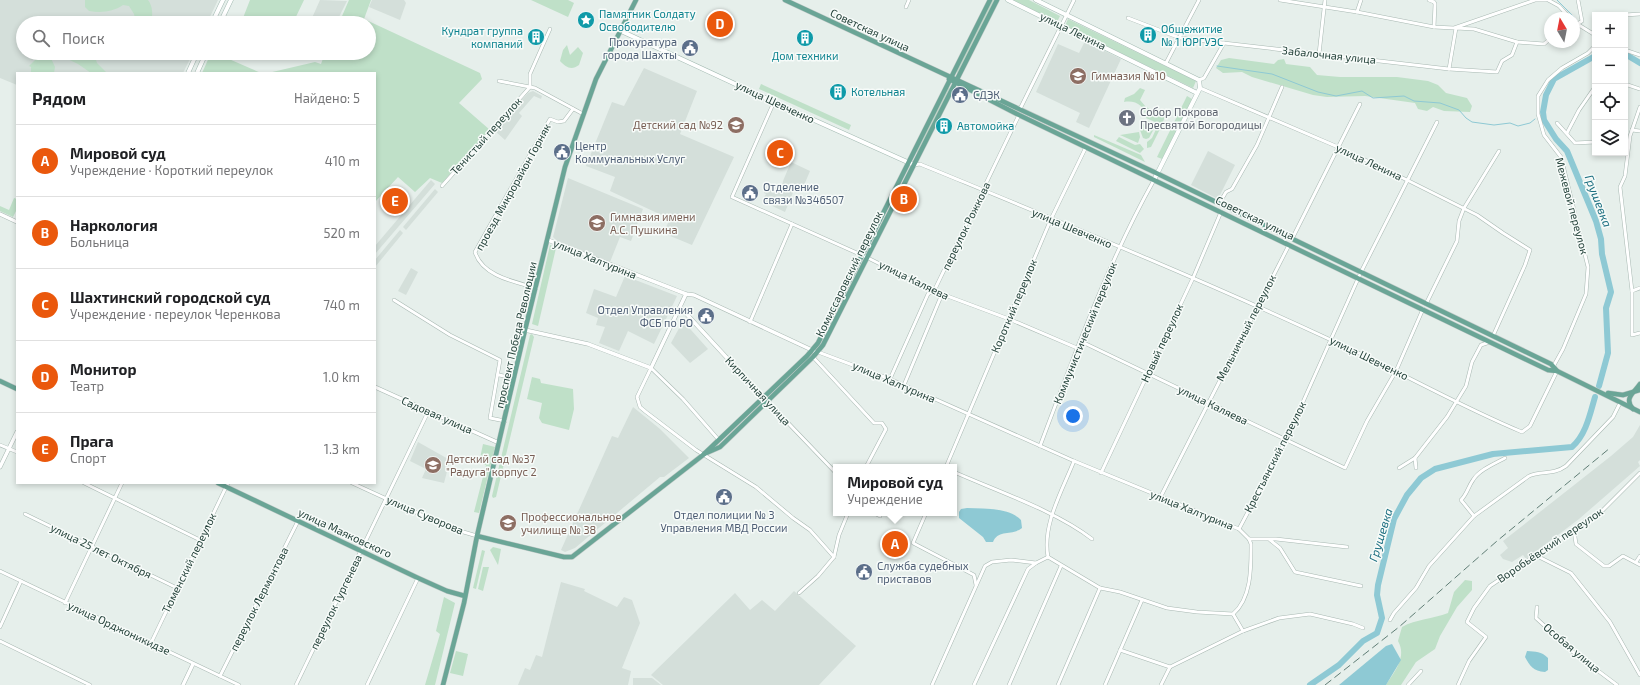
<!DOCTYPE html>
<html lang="ru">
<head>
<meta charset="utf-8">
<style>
	body { margin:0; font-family:"Exo 2",sans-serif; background:#f6f6f6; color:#202124 }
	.controls { position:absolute; right:12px; top:12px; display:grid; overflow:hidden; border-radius:0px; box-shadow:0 2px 6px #0003 }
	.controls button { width:36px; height:36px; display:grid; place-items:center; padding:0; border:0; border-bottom:1px solid #e0e0e0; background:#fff; color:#202124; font:20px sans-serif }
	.compass { position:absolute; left:1544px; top:12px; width:36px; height:36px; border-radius:50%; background:#fff; box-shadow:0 2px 6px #0003; rotate:350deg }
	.you { position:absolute; left:1073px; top:416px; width:14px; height:14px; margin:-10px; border:3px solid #fff; border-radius:50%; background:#1a73e8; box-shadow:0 0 0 6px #1a73e833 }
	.badge { display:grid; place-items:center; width:26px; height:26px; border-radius:50%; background:#ea580c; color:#fff; font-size:13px; font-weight:700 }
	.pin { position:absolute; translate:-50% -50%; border:2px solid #fff; box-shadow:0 1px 4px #0006 }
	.popup { position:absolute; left:833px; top:464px; width:124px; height:52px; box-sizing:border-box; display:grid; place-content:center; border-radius:0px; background:#fff; filter:drop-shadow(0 1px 3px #0005); font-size:13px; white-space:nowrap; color:#757577 }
	.popup b { font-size:15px; color:#202124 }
	.popup::after { content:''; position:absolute; left:50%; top:100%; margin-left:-8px; border:8px solid transparent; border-top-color:#fff }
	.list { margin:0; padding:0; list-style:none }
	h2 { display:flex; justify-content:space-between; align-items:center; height:52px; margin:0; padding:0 16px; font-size:17px }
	h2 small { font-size:13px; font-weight:400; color:#757577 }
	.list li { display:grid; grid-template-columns:26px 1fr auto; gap:12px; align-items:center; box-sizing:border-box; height:72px; padding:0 16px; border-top:1px solid #e0e0e0 }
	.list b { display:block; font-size:15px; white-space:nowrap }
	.list p { margin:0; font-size:13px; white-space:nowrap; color:#757577 }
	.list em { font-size:13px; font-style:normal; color:#757577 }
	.icon { flex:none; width:22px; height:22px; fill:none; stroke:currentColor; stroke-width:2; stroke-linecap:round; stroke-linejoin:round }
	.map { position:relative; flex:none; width:1640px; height:685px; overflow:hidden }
	.search { position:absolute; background:#fff; box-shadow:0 2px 6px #0003; left:16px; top:16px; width:360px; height:44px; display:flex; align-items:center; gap:10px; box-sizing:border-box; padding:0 14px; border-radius:22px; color:#757577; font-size:15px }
	.panel { position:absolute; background:#fff; box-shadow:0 2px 6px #0003; left:16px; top:72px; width:360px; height:412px; border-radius:0px }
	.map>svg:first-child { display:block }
	.built { fill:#d4dfda }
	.green { fill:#bfe0c8 }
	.water { fill:#8ec9d4 }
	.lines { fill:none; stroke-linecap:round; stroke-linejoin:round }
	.stream { stroke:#8ec9d4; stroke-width:1 }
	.river { stroke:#8ec9d4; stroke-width:6 }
	.minor-casing { stroke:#a8b8b2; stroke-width:4 }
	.tertiary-casing { stroke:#a8b8b2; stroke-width:4.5 }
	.secondary-casing { stroke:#a4bbb3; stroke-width:5 }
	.primary-casing { stroke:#c2cac8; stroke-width:5.5 }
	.minor { stroke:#fff; stroke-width:3 }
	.tertiary { stroke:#fff; stroke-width:3.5 }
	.secondary { stroke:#fff; stroke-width:4 }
	.primary { stroke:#6aa596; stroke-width:4.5 }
	.rail { stroke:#5f7d75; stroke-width:1; stroke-dasharray:8 4; stroke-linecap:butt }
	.labels { text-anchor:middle; stroke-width:3; stroke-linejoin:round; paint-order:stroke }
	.culture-label { font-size:11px; fill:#0d838f; stroke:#f7fbf9; text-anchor:start }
	.street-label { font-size:11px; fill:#24423a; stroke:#f7fbf9 }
	.service-label { font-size:11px; fill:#4e5e75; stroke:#f7fbf9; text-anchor:start }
	.education-label { font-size:11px; fill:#785e54; stroke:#f7fbf9; text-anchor:start }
	.worship-label { font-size:11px; fill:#5b616d; stroke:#f7fbf9; text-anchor:start }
	.water-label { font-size:12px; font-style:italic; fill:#1c6f80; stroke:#f7fbf9 }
</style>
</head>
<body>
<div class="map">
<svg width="1640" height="685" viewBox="0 0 1640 685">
	<rect width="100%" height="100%" fill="#e6efeb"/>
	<g class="built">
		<path d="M0 0H218L207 23H23V53H193L183 73H17V85L0 78Z"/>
		<path d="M320 0 347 1 336 23H316L317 20 312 18Z"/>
		<path d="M372 0H404L406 3 400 20 369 7Z"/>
		<path d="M1085 41 1121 59 1089 128 1076 122 1080 113 1036 92 1058 44 1079 53Z"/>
		<path d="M644 68 697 91 680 134 734 157 692 245 663 233 670 219 610 191 615 177 586 166 612 102 624 106Z"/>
		<path d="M533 91 542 96 541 99 534 96 519 113 522 116 505 140 495 131 519 106 518 104 528 93Z"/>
		<path d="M731 118 744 124 741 131 728 125Z"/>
		<path d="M1208 151 1235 165 1218 199 1191 185Z"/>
		<path d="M791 162 810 171 802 190 798 188 794 190 785 212 762 201 766 194 764 193 766 188 775 192 776 190 781 192 783 181Z"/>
		<path d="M568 178 643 209 631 241 620 237 610 262 558 242 553 237Z"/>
		<path d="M431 180 435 184 375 254V246Z"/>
		<path d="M435 189 438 192 406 230 403 227Z"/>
		<path d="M400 230 403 233 375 267V260Z"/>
		<path d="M411 268 418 272 406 295 398 291Z"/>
		<path d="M625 276 677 296 654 344 628 331 619 351 599 343 605 327 596 325 598 318 586 313 594 289 616 297Z"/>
		<path d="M683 321 708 349 690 363 671 343Z"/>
		<path d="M633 407 660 429 689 458 664 477H660L575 548 565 552 561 550 612 436 618 438Z"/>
		<path d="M1640 425V460L1638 462 1640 466 1579 519 1526 559 1523 555 1512 562 1503 559 1500 555 1508 548 1503 541 1611 456 1633 437Z"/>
		<path d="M418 442 450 460 444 483 422 478 426 469 410 461Z"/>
		<path d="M561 582 585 589 584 591 617 607 624 597 632 600 640 623 622 668 631 671 628 685H518L525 668 530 670 536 655 542 657Z"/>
		<path d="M794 591 856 646 819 685H663L651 675 735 593 750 610 762 600 775 611Z"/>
		<path d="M633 678H652L661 685H633Z"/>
	</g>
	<g class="green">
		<path d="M85 0H148C153 6 153 16 151 23H136L134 14 129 6 123 5C113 12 101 13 89 11L85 7Z"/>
		<path d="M250 0H304L293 23H251L247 21 246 23H241Z"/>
		<path d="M349 0H371L364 19 480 73 482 79 459 103 490 130 442 183 430 178 415 192 398 177 375 202V73H268L315 62 321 64 325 53H369V23H339Z"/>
		<path d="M531 0H568L574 3 568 17Z"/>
		<path d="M992 0H995L958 73 956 72Z"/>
		<path d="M1013 0H1029L1060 16 1057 22Z"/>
		<path d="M1068 19 1196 81 1193 88 1065 26Z"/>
		<path d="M567 45 570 55 578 47 583 53 579 65C571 71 566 67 560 61L563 50Z"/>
		<path d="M55 53H94L97 63 107 73H91L78 64Z"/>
		<path d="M211 53H215L261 73H202Z"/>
		<path d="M42 55 50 56 55 67 54 73H31V67L29 66 37 58Z"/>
		<path d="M1229 58 1274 64 1278 60 1284 59 1286 64 1310 67 1317 75 1340 77H1397L1428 81 1438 85 1446 93 1467 98 1472 106 1470 112 1444 111 1433 107 1427 111 1418 109 1415 103 1365 96 1327 97 1313 95 1252 77 1242 72 1223 73 1216 68 1221 60Z"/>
		<path d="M761 84 851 125 849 130 759 89Z"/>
		<path d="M948 87 950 88 918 153 916 152Z"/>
		<path d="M1140 88 1145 90 1140 100 1146 107 1165 116 1162 125 1146 118C1145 106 1136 100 1124 102L1125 98 1134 94Z"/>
		<path d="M1187 96 1192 99 1162 159 1157 157Z"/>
		<path d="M1146 120 1156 125 1149 138 1146 139 1143 138 1140 130Z"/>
		<path d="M1158 125 1161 127 1151 147 1147 148V142L1152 138Z"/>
		<path d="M1139 132 1140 137 1138 143 1120 135Z"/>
		<path d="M1094 135 1141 155 1145 162 1094 137Z"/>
		<path d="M1119 137 1135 145 1140 144 1144 149 1140 153 1116 141Z"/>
		<path d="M14 198 17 199V209L13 217 0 211V206L9 210Z"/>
		<path d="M550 245 556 248 538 326 532 324Z"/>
		<path d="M532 334 534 337 496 497 493 498 492 496 530 335Z"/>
		<path d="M532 377 540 379 541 383 573 389 574 409 569 430 542 423 539 418 542 403 527 399Z"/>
		<path d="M483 444 495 447 479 513 474 512 486 465 479 463Z"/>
		<path d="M493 547 501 549 498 565 490 550Z"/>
		<path d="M482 550 485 551 476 589 473 588Z"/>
		<path d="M483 567H489L483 591 478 589Z"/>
		<path d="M1465 580 1472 581V590L1457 607 1440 636 1435 649 1416 662 1401 685H1386C1395 671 1407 657 1398 641L1402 627C1416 619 1433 619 1448 613L1454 592Z"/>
		<path d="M444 597 455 603 435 685H425L440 634 436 631Z"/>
		<path d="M456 651 468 654 463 676 450 673Z"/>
	</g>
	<g class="water">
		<path d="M967 508C985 509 1008 507 1021 520L1022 528C1012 536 998 529 993 542H986L983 537 959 518V512L961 509Z"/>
		<path d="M1392 644 1401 660 1386 685H1339L1386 646Z"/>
		<path d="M1527 651C1536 652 1541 651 1548 658V670L1545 672C1533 671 1530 666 1525 657Z"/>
	</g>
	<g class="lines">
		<g class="stream">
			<path d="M1557 0 1575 18"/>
			<path d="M1217 66 1272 74 1318 92 1336 96 1362 91 1373 98 1404 96 1414 101 1440 103 1459 110 1466 118 1472 122 1494 125 1510 123 1518 126 1530 123 1535 119"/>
		</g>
		<g class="river">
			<path d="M1625 54 1640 63"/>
			<path d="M1595 56 1554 79 1546 95 1543 112 1544 120 1556 139 1567 151 1596 221 1601 239 1602 254 1611 292 1606 308 1608 353 1599 386"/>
			<path d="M1310 685 1339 665 1363 641 1377 633 1382 618 1377 595 1378 585 1394 519 1407 495 1421 478 1435 469 1493 454 1572 447C1586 435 1590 414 1595 397"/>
		</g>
		<g class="minor-casing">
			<g id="minor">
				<path d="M1280 0 1357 12 1434 27 1454 28 1535 0H1546"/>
				<path d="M1429 0 1434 2 1435 4 1434 27"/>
				<path d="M1548 0 1559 6 1570 18"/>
				<path d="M906 7 909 0"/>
				<path d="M1357 12 1361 0"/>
				<path d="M1625 15 1640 14"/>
				<path d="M1128 18 1180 38 1449 69 1497 72 1502 61 1512 55 1517 42"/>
				<path d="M1574 22 1595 35"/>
				<path d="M1574 26 1582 21 1578 0"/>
				<path d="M1625 50 1640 55"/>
				<path d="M1319 54 1325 0"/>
				<path d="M1166 63 1199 0"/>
				<path d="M1449 69 1456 28 1474 29 1517 42 1544 44 1550 39"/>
				<path d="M1199 80 1204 78 1224 43"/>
				<path d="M499 81 535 88 583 114"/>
				<path d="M1625 84 1640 89"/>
				<path d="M1200 88 1338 147 1407 180 1477 215 1503 233 1530 250 1525 265 1493 336"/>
				<path d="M774 102 732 197 866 257 934 291 1009 319 1077 348"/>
				<path d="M1640 107 1630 136 1625 176 1620 187 1632 291V335L1640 333"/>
				<path d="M1020 109 1074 0"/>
				<path d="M1557 123 1575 143 1595 142"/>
				<path d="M1632 130 1640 131"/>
				<path d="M1567 133 1579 110 1595 87"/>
				<path d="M914 165 920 164C1058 221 1196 277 1331 340 1395 369 1457 405 1522 432L1530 426 1557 371"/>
				<path d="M442 186 530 87V74L550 29"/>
				<path d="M1219 204 1226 192 1232 189 1257 145 1282 87"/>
				<path d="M1292 239 1360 104"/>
				<path d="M536 288C515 282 482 276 475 252L550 119 558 122 564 121 573 109"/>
				<path d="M1632 291 1640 288"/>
				<path d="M394 300 450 335 500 360 490 418 505 421"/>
				<path d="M1426 304 1457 241 1459 221 1464 208 1499 151"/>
				<path d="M750 322 792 224"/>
				<path d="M1080 341 1345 468 1367 421 1396 371 1423 309"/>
				<path d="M818 352 890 379 1074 461 1239 529 1249 539 1251 544C1251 566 1252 598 1233 614L1197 612 1167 608 1120 592 1100 588 1048 557"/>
				<path d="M813 357 874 423H882L886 429 866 467"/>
				<path d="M1553 367 1563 349 1586 294 1588 267 1561 157 1544 135 1538 114V96L1548 80 1562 68 1588 53 1595 46"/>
				<path d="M499 375 514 378"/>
				<path d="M890 379 928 294 934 291 1019 115"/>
				<path d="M904 385 942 294"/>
				<path d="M767 401 836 473"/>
				<path d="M718 439 683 399 651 368 637 397 640 407 646 412 696 450 756 487 793 518 810 530 834 557"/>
				<path d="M0 445 17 452"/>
				<path d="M1040 446C1074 356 1107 264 1154 180"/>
				<path d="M946 467 1051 219 1086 147"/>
				<path d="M1399 468 1415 458"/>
				<path d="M1416 468 1415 458 1447 417 1466 386 1472 362 1481 345 1490 342"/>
				<path d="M954 472C997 491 1056 511 1092 539"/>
				<path d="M1101 473 1193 278 1221 212"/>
				<path d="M84 483 200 540"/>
				<path d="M352 483 450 528 477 536"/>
				<path d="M1160 498 1289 245"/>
				<path d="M874 513 880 516"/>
				<path d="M926 513 913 543 974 575 976 585"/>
				<path d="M25 514 177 588"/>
				<path d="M1474 516 1461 500C1467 494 1468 487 1473 480 1479 470 1494 464 1505 458"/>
				<path d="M1239 529 1286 440 1361 272 1437 122"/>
				<path d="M1574 530 1576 544 1604 566H1609L1623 556 1640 565"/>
				<path d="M1249 539H1276L1347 547"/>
				<path d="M1270 540 1280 548 1295 572 1361 586"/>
				<path d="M1537 556 1571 573 1610 622 1640 675"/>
				<path d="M1048 557C1042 525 1062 491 1074 461"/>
				<path d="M1636 562 1640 556"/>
				<path d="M0 571 239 685"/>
				<path d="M799 593 818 576 834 557 839 535 848 513"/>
				<path d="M65 603 122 483"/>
				<path d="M1537 607 1536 618 1573 652 1617 685"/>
				<path d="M1233 614 1243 631"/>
				<path d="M1390 620 1394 613 1416 588 1429 566 1474 516 1529 476C1541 470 1552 476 1566 466L1613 417 1620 403"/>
				<path d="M0 627 21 581"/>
				<path d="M0 641 90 685"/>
				<path d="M151 643 228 483"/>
				<path d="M1120 650 1170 667"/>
				<path d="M220 676 298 521"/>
				<path d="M296 685 428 412"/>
				<path d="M367 685 418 578"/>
				<path d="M932 685 985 566 992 562 1011 560 1036 563 1048 557"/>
				<path d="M974 685 1028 569 1036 563"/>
				<path d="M1009 685 1061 566"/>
				<path d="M1058 685 1100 588"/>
				<path d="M1105 685 1142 600"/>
				<path d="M1161 685 1170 667 1243 631 1279 618 1310 614 1353 624 1363 628"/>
				<path d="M1408 685 1421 671"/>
				<path d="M1458 685 1469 661 1486 637 1467 622 1474 608 1490 586 1603 510 1640 473"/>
			</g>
		</g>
		<g class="tertiary-casing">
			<g id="tertiary">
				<path d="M0 214 17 222"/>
				<path d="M548 240 686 294 694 295 814 351"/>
				<path d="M681 308 763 397"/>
				<path d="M525 330 588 344 651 368 686 294"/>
				<path d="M375 387 499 443"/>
				<path d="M0 467 17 432"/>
				<path d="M183 685 193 664"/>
			</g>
		</g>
		<g class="secondary-casing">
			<g id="secondary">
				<path d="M1008 0 1197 93"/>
				<path d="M1036 0 1199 80 1200 88 1154 180"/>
				<path d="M212 23 223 0"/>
				<path d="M220 23 231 0"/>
				<path d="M621 31 774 102 914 165"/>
				<path d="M188 73 197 53"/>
				<path d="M197 73 206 53"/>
			</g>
		</g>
		<g class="primary-casing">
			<g id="primary">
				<path d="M785 0 1152 171 1551 364 1557 371"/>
				<path d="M949 79 1019 115 1548 370 1557 371 1640 412"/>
				<path d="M0 381 17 389"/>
				<path d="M1608 393 1623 395 1640 390"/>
				<path d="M1633 409C1623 398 1635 392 1640 384"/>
				<path d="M704 454 720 447 813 357 823 345 997 0"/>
				<path d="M218 483 418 578 447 591 465 596"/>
				<path d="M477 536 564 557H572L703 455 807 356 818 343 990 0"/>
				<path d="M443 685 464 603 477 536 525 330 565 167 596 79 636 0"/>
			</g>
		</g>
		<use href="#minor" class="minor"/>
		<use href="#tertiary" class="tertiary"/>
		<use href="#secondary" class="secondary"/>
		<use href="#primary" class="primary"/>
		<path class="rail" d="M1325 685 1399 627 1497 541 1610 448"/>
	</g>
	<defs>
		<g id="sight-disc" transform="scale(0.9)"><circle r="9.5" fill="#0f9aa8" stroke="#f7fbf9"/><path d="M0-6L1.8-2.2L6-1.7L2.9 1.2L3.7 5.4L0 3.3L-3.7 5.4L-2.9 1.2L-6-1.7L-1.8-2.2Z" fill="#fff"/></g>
		<g id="building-disc" transform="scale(0.9)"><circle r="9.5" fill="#0f9aa8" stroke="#f7fbf9"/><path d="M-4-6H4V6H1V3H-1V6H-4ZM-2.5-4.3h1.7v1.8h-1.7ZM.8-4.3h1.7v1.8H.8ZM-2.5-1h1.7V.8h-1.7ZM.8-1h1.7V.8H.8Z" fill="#fff"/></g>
		<g id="civic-disc" transform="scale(0.9)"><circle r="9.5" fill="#5c6f8a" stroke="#f7fbf9"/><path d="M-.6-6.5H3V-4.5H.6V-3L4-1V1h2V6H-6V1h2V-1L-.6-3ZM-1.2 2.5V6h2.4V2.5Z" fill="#fff"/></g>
		<g id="school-disc" transform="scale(0.9)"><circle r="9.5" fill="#8d6e63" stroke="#f7fbf9"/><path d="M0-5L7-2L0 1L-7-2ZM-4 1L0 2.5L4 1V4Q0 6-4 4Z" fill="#fff"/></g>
		<g id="church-disc" transform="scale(0.9)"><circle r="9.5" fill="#6b7280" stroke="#f7fbf9"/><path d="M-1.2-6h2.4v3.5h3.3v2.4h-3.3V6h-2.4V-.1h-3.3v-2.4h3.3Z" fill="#fff"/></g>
		<g id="university-disc" transform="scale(0.9)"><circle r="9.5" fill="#8d6e63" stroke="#f7fbf9"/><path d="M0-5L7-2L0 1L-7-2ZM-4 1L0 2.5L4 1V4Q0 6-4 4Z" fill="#fff"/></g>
	</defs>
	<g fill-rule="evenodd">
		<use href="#sight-disc" x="586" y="20"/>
		<use href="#building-disc" x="1148" y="35"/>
		<use href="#building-disc" x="536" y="37"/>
		<use href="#building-disc" x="805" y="38"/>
		<use href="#civic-disc" x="690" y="48"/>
		<use href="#school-disc" x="1078" y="76"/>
		<use href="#building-disc" x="838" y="92"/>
		<use href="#civic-disc" x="960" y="95"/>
		<use href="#church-disc" x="1127" y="118"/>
		<use href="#school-disc" x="736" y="125"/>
		<use href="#building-disc" x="944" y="126"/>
		<use href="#civic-disc" x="562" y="152"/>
		<use href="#civic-disc" x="750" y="193"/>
		<use href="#school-disc" x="597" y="223"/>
		<use href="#civic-disc" x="706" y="316"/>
		<use href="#school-disc" x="433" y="465"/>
		<use href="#civic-disc" x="724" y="497"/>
		<use href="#university-disc" x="508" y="523"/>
		<use href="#civic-disc" x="864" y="572"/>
	</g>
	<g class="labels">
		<g class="culture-label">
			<text x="599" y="18">Памятник Солдату<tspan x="599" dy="13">Освободителю</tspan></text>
			<text x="1161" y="33">Общежитие<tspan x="1161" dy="13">№ 1 ЮРГУЭС</tspan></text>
			<text x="523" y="35" text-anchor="end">Кундрат группа<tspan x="523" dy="13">компаний</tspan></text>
			<text x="805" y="60" text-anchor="middle">Дом техники</text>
			<text x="851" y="96">Котельная</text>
			<text x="957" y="130">Автомойка</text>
		</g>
		<g class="street-label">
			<text transform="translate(870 30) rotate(25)" y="4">Советская улица</text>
			<text transform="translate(1073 31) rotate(26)" y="4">улица Ленина</text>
			<text transform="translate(1329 55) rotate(6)" y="4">Забалочная улица</text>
			<text transform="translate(775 102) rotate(25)" y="4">улица Шевченко</text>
			<text transform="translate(486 136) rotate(-48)" y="4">Тенистый переулок</text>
			<text transform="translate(1369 162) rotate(25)" y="4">улица Ленина</text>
			<text transform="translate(513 187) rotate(-61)" y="4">проезд Микрорайон Горняк</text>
			<text transform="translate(1572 206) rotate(75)" y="4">Межевой переулок</text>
			<text transform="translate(1255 218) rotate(26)" y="4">Советская улица</text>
			<text transform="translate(966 226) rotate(-64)" y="4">переулок Рожкова</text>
			<text transform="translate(1072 228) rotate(23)" y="4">улица Шевченко</text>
			<text transform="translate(595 259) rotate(22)" y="4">улица Халтурина</text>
			<text transform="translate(849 274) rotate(-64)" y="4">Комиссаровский переулок</text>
			<text transform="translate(914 280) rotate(26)" y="4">улица Каляева</text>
			<text transform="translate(1014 306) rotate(-67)" y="4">Короткий переулок</text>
			<text transform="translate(1246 328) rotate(-63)" y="4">Мельничный переулок</text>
			<text transform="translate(1085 333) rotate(-68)" y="4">Коммунистический переулок</text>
			<text transform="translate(516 335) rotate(-77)" y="4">проспект Победа Революции</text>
			<text transform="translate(1162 343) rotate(-65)" y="4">Новый переулок</text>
			<text transform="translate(1369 358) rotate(26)" y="4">улица Шевченко</text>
			<text transform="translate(894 382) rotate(23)" y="4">улица Халтурина</text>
			<text transform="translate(758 391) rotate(47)" y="4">Кирпичная улица</text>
			<text transform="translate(1213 405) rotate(26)" y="4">улица Каляева</text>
			<text transform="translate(437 415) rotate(24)" y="4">Садовая улица</text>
			<text transform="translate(1275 457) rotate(-63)" y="4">Крестьянский переулок</text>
			<text transform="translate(1192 510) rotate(22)" y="4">улица Халтурина</text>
			<text transform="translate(425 515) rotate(23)" y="4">улица Суворова</text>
			<text transform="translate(345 533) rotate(25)" y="4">улица Маяковского</text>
			<text transform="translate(1550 545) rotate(-34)" y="4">Воробьёвский переулок</text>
			<text transform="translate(101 551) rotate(26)" y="4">улица 25 лет Октября</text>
			<text transform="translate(189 563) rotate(-64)" y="4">Тюменский переулок</text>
			<text transform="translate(259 599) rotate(-63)" y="4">переулок Лермонтова</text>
			<text transform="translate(336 602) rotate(-64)" y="4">переулок Тургенева</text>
			<text transform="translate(119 628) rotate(25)" y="4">улица Орджоникидзе</text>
			<text transform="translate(1572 648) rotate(40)" y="4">Особая улица</text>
		</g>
		<g class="service-label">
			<text x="677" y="46" text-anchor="end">Прокуратура<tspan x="677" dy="13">города Шахты</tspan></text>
			<text x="973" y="99">СДЭК</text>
			<text x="575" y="150">Центр<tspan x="575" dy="13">Коммунальных Услуг</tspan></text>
			<text x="763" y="191">Отделение<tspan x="763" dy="13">связи №346507</tspan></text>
			<text x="693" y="314" text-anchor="end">Отдел Управления<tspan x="693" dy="13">ФСБ по РО</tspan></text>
			<text x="724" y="519" text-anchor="middle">Отдел полиции № 3<tspan x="724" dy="13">Управления МВД России</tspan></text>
			<text x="877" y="570">Служба судебных<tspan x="877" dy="13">приставов</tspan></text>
		</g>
		<g class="education-label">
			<text x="1091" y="80">Гимназия №10</text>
			<text x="723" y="129" text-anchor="end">Детский сад №92</text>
			<text x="610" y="221">Гимназия имени<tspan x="610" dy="13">А.С. Пушкина</tspan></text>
			<text x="446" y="463">Детский сад №37<tspan x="446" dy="13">"Радуга" корпус 2</tspan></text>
			<text x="521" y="521">Профессиональное<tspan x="521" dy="13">училище № 38</tspan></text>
		</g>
		<g class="worship-label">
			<text x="1140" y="116">Собор Покрова<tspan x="1140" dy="13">Пресвятой Богородицы</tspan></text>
		</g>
		<g class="water-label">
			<text transform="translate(1598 201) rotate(69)" y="4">Грушевка</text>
			<text transform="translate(1381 535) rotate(-73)" y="4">Грушевка</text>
		</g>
	</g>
</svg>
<div class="controls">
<button>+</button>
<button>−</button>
<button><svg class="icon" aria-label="locate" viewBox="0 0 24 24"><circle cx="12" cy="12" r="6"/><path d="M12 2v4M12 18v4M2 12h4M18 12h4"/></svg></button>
<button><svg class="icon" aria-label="layers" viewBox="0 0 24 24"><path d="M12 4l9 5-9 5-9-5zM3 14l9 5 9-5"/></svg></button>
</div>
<svg class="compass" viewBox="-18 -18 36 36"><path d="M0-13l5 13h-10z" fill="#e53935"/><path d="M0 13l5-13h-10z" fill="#757577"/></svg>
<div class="you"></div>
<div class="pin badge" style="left:895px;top:544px">A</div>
<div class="popup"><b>Мировой суд</b>Учреждение</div>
<div class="pin badge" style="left:904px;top:199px">B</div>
<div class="pin badge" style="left:780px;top:153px">C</div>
<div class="pin badge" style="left:720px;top:24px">D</div>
<div class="pin badge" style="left:395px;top:201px">E</div>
<div class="search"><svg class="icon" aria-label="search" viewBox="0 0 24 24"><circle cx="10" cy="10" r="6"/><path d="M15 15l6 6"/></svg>Поиск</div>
<section class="panel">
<h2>Рядом<small>Найдено: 5</small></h2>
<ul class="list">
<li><span class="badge">A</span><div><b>Мировой суд</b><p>Учреждение · Короткий переулок</p></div><em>410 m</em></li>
<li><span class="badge">B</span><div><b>Наркология</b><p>Больница</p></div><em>520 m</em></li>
<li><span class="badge">C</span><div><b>Шахтинский городской суд</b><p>Учреждение · переулок Черенкова</p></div><em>740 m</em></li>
<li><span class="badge">D</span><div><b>Монитор</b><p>Театр</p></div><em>1.0 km</em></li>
<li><span class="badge">E</span><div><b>Прага</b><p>Спорт</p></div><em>1.3 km</em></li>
</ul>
</section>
</div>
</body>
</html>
